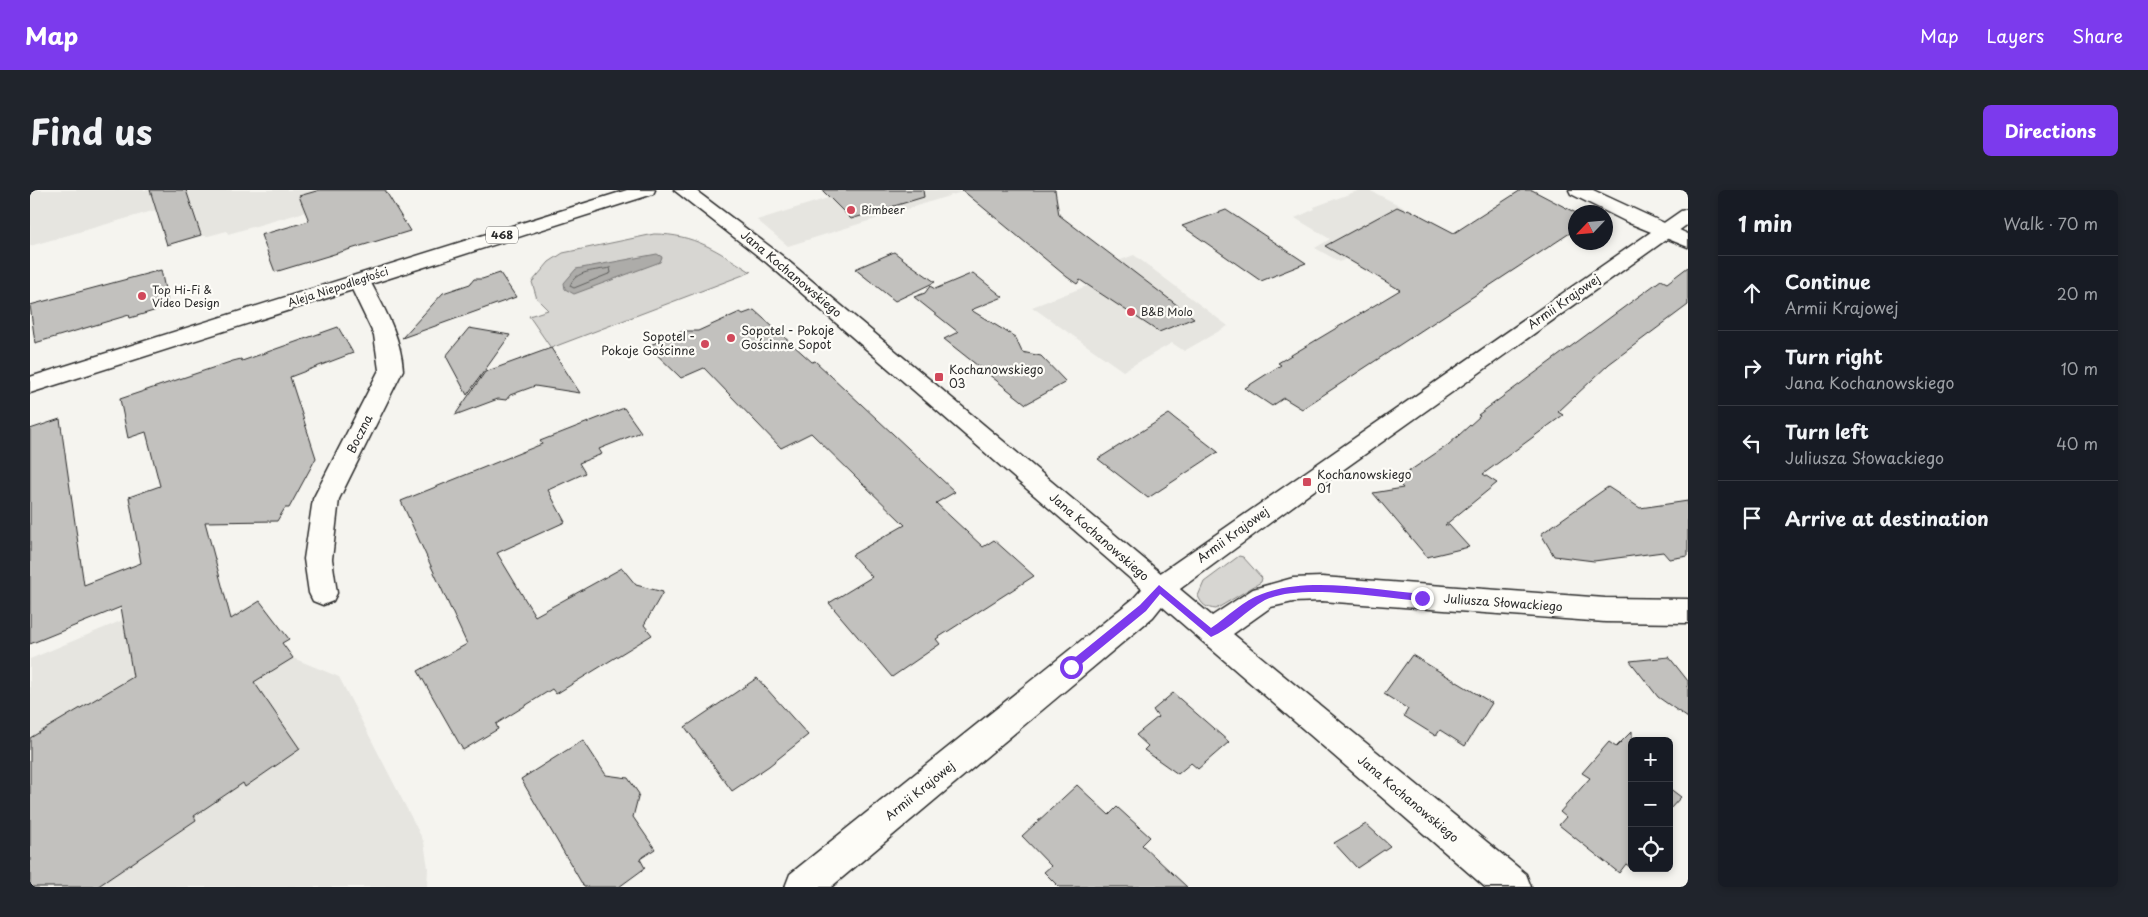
<!DOCTYPE html>
<html lang="en">
<head>
<meta charset="utf-8">
<style>
	body { margin:0; font-family:"Playpen Sans",sans-serif; background:#20242c; color:#f1f3f6 }
	.controls { position:absolute; right:15px; bottom:15px; display:grid; overflow:hidden; border-radius:8px; box-shadow:0 2px 8px #0003 }
	.controls button { width:45px; height:45px; display:grid; place-items:center; padding:0; border:0; border-bottom:1px solid #363941; background:#171b24; color:#f1f3f6; font:25px sans-serif }
	.compass { position:absolute; left:1538px; top:15px; width:45px; height:45px; border-radius:50%; background:#171b24; box-shadow:0 2px 8px #0003; rotate:244deg }
	.stop { position:absolute; width:15px; height:15px; margin:-11px; border:4px solid #7c3aed; border-radius:50%; background:#fff }
	.stop.end { background:#7c3aed; border-color:#fff; box-shadow:0 1px 5px #0008 }
	.list { margin:0; padding:0; list-style:none }
	h2 { display:flex; justify-content:space-between; align-items:center; height:65px; margin:0; padding:0 20px; font-size:21px }
	h2 small { font-size:16px; font-weight:400; color:#9ea1a6 }
	.list li { display:grid; grid-template-columns:32px 1fr auto; gap:15px; align-items:center; box-sizing:border-box; height:75px; padding:0 20px; border-top:1px solid #363941 }
	.list b { display:block; font-size:19px; white-space:nowrap }
	.list p { margin:0; font-size:16px; white-space:nowrap; color:#9ea1a6 }
	.list em { font-size:16px; font-style:normal; color:#9ea1a6 }
	.icon { flex:none; width:28px; height:28px; fill:none; stroke:currentColor; stroke-width:2; stroke-linecap:round; stroke-linejoin:round }
	.map { position:relative; flex:none; width:1658px; height:697px; overflow:hidden; border-radius:8px }
	header { display:flex; align-items:center; gap:30px; box-sizing:border-box; height:70px; padding:0 25px; background:#7c3aed; color:#fff }
	header strong { font-size:24px }
	nav { display:flex; gap:28px; margin-inline-start:auto; font-size:18px }
	.intro { display:flex; align-items:center; justify-content:space-between; box-sizing:border-box; height:120px; padding:0 30px }
	h1 { margin:0; font-size:35px }
	.button { padding:12px 22px; border-radius:8px; background:#7c3aed; color:#fff; font-size:18px; font-weight:700 }
	main { display:flex; gap:30px; padding:0 30px }
	aside { flex:1; background:#171b24; border-radius:8px; box-shadow:0 2px 8px #0003 }
	.map>svg:first-child { display:block }
	.built { fill:#e6e5e0 }
	.green { fill:#d7d6d2; stroke:#81807e }
	.water { fill:#adaca9; stroke:#797877 }
	.lines { fill:none; stroke-linecap:round; stroke-linejoin:round }
	.shore { stroke:#5f5f5d; stroke-width:1 }
	.building { fill:#c2c1be; stroke:#2b2b2b }
	.minor-casing { stroke:#2b2b2b; stroke-width:3 }
	.tertiary-casing { stroke:#2b2b2b; stroke-width:3 }
	.primary-casing { stroke:#2b2b2b; stroke-width:3 }
	.minor { fill:#fdfcf7; fill-rule:evenodd }
	.tertiary { fill:#fdfcf7; fill-rule:evenodd }
	.primary { fill:#fdfcf7; fill-rule:evenodd }
	.route { fill:#7c3aed }
	.poi-dot { fill:#d1495b; stroke:#fdfcf7; stroke-width:2 }
	.labels { text-anchor:middle; stroke-width:4.5; stroke-linejoin:round; paint-order:stroke }
	.far-poi-label { font-size:11px; fill:#2b2b2b; stroke:#fdfcf7; text-anchor:start }
	.shield { fill:#fdfcf7; stroke:#6a6a68; stroke-width:1 }
	.shield-label { font-size:11px; font-weight:bold; fill:#2b2b2b }
	.far-street-label { font-size:11px; fill:#2b2b2b; stroke:#fdfcf7 }
	.street-label { font-size:12px; fill:#2b2b2b; stroke:#fdfcf7 }
	.poi-label { font-size:12px; fill:#2b2b2b; stroke:#fdfcf7; text-anchor:start }
</style>
</head>
<body>
<header>
<strong>Map</strong>
<nav><a>Map</a><a>Layers</a><a>Share</a></nav>
</header>
<div class="intro"><h1>Find us</h1><a class="button">Directions</a></div>
<main>
<div class="map">
<svg width="1658" height="697" viewBox="0 0 1658 697">
	<rect width="100%" height="100%" fill="#f5f4ef"/>
	<filter id="ink" filterUnits="userSpaceOnUse"><feTurbulence type="fractalNoise" baseFrequency=".02" numOctaves="2"/><feDisplacementMap in="SourceGraphic" scale="10" xChannelSelector="R" yChannelSelector="G"/><feConvolveMatrix kernelMatrix="1 2 1 2 8 2 1 2 1" color-interpolation-filters="sRGB"/></filter>
	<g filter="url(#ink)">
		<g class="built">
			<path d="M0 0H290L269 6 275 22 198 44 197 41 178 46H171L145 53 138 31 126 20 0 56Z"/>
			<path d="M796 0H938L758 56 727 30 798 8 792 1Z"/>
			<path d="M1330 0H1339L1391 26 1310 72 1285 58 1300 49 1265 28 1285 19 1284 17Z"/>
			<path d="M1104 65 1198 136 1154 161 1142 153 1093 181 1002 117 1080 87 1088 71Z"/>
			<path d="M230 411 259 449 252 453 263 468 309 487 394 652 398 678 397 697H0V469L93 430 102 478Z"/>
		</g>
		<g class="green">
			<path d="M624 44C665 44 687 61 721 82L521 158 499 126 518 120 507 109 502 92 519 72 533 63Z"/>
			<path d="M1209 366 1213 367 1232 388 1231 392 1186 419C1176 418 1172 415 1168 406L1174 392Z"/>
		</g>
		<path class="water" d="M627 64 632 67 630 72 544 104 535 99 534 93 546 79Z"/>
		<g class="lines">
			<path class="shore" d="M580 78 581 83 544 98 540 96C545 80 566 81 580 78Z"/>
		</g>
		<g class="building">
			<path d="M120 0H156L171 45 137 55Z"/>
			<path d="M290 0H355L380 41 245 82 231 45 279 31 269 6Z"/>
			<path d="M792 0H893L894 7 821 29Z"/>
			<path d="M932 0H1025L1029 25 1164 128 1129 142 1050 90 1047 94 1037 87Z"/>
			<path d="M1491 0H1502L1546 23V39L1272 219 1254 208 1242 216 1215 198 1251 175 1248 173 1370 100 1295 56 1367 17 1376 21 1378 19 1424 43Z"/>
			<path d="M1196 20 1276 73 1231 91 1152 36Z"/>
			<path d="M864 62 877 72 905 92 865 111 825 79Z"/>
			<path d="M1658 77V115L1579 174 1528 222 1533 225 1453 284 1467 293 1415 335H1419L1439 357 1397 367 1343 303 1373 298 1366 290 1418 255 1450 226 1448 225 1631 90 1637 93Z"/>
			<path d="M131 80 138 114 126 117 127 120 100 128 99 125 5 153 0 115Z"/>
			<path d="M470 83 486 107 372 148 413 103 440 94 444 89H452Z"/>
			<path d="M943 83 973 107 941 120 985 147 992 162 1011 166 1036 192 996 214 914 149 928 142 884 107 895 103 900 96 905 99Z"/>
			<path d="M724 120 782 172 785 171 925 302 906 313 953 357 964 350 1004 386 906 449 910 454 862 487 799 413 842 387 822 365 875 335 781 243 751 258 674 178 651 188 618 156 653 141H668L710 122 713 124Z"/>
			<path d="M308 137 323 163 260 187 286 268 259 318H255L247 331 175 332 201 429 230 411 259 449 252 453 263 468 224 492 270 559 215 597 213 593 164 626 166 630 67 697H0V548L103 487 91 417 0 454V239L30 229 54 395 111 373 99 307 130 296 116 242 98 248 90 209 203 171 211 169 212 171Z"/>
			<path d="M439 138 480 145 437 205 416 166Z"/>
			<path d="M521 158 550 203 505 196 480 205 476 210 468 209 425 225 455 182Z"/>
			<path d="M594 218 611 242 569 259 572 264 549 273 555 283 518 300 535 332 467 363 505 426 592 378 606 395 633 402 614 435 622 445 526 504 522 499 466 534 468 539 433 560 388 481 437 454 371 311 512 254 510 251Z"/>
			<path d="M1139 224 1188 262 1118 308 1068 269Z"/>
			<path d="M1578 297 1610 318 1658 311V366L1639 369 1633 362 1564 371 1524 366 1511 344Z"/>
			<path d="M1382 465 1462 513 1435 556 1410 540 1406 546 1374 526 1378 519 1354 504Z"/>
			<path d="M1639 467 1658 491V528L1628 507 1600 471Z"/>
			<path d="M727 488 778 545 739 576 702 601 655 537Z"/>
			<path d="M1143 503 1199 552 1168 579 1161 573 1148 584 1114 560 1118 556 1106 545 1128 527 1123 520Z"/>
			<path d="M1602 541V678H1604L1603 679 1596 674 1589 683 1529 635 1536 627 1530 622 1560 588 1552 583 1579 552 1586 557Z"/>
			<path d="M553 550 576 585 598 588 609 604 603 627 625 659 610 669 615 678 589 697H554L491 589Z"/>
			<path d="M1047 595 1079 625 1087 617 1120 647 1112 655 1157 697H1029L1014 682 1021 676 992 646Z"/>
			<path d="M1639 598 1651 607 1639 620Z"/>
			<path d="M1336 634 1360 656 1327 678 1304 653Z"/>
		</g>
		<g class="lines">
			<g class="minor-casing">
				<g id="minor">
					<path d="M644 0H665L751 65 1182 426 1223 399 1263 388 1292 387 1575 408 1658 409V433L1575 432 1292 411 1263 412 1241 417 1203 444 1496 684 1501 697H1455L737 73Z"/>
					<path d="M1539 0H1563L1658 44V57L1599 33 1541 4Z"/>
					<path d="M329 85 336 87 340 91C355 120 371 147 373 180L309 309 302 369 307 403 303 411 293 415 283 411 279 403 274 369 283 309 349 180 344 145 318 91 322 87Z"/>
				</g>
			</g>
			<g class="tertiary-casing">
				<path id="tertiary" d="M1658 19V34L1286 299 1139 407 1123 427 801 697H755L760 684 1103 409 1119 391 1651 21Z"/>
			</g>
			<g class="primary-casing">
				<path id="primary" d="M597 0H625L623 4 0 203V187Z"/>
			</g>
			<use href="#minor" class="minor"/>
			<use href="#tertiary" class="tertiary"/>
			<use href="#primary" class="primary"/>
		</g>
	</g>
	<path class="route" d="M1129 395 1181 438C1197 427 1214 410 1232 404 1278 386 1344 400 1392 404L1396 408 1392 411C1352 408 1270 393 1235 410 1216 420 1201 439 1181 447L1130 404 1116 421 1044 480H1037V474L1110 415Z"/>
	<g class="poi-dot">
		<circle cx="821" cy="20" r="5"/>
		<circle cx="112" cy="106" r="5"/>
		<circle cx="1101" cy="122" r="5"/>
		<circle cx="701" cy="148" r="5"/>
		<circle cx="675" cy="154" r="5"/>
		<rect x="904" y="182" width="10" height="10" rx="2.5"/>
		<rect x="1272" y="287" width="10" height="10" rx="2.5"/>
	</g>
	<g class="labels">
		<g class="far-poi-label">
			<text x="831" y="24">Bimbeer</text>
			<text x="122" y="104">Top Hi-Fi &amp;<tspan x="122" dy="13">Video Design</tspan></text>
			<text x="1111" y="126">B&amp;B Molo</text>
		</g>
		<rect class="shield" x="456" y="36.5" width="32" height="17" rx="4"/>
		<g class="shield-label">
			<text x="472" y="49">468</text>
		</g>
		<g class="far-street-label">
			<text transform="translate(308 97) rotate(-18)" y="4">Aleja Niepodległości</text>
		</g>
		<g class="street-label">
			<text transform="translate(761 84) rotate(40)" y="4">Jana Kochanowskiego</text>
			<text transform="translate(1534 112) rotate(-35)" y="4">Armii Krajowej</text>
			<text transform="translate(330 244) rotate(-63)" y="4">Boczna</text>
			<text transform="translate(1203 345) rotate(-36)" y="4">Armii Krajowej</text>
			<text transform="translate(1069 347) rotate(41)" y="4">Jana Kochanowskiego</text>
			<text transform="translate(1473 413) rotate(4)" y="4">Juliusza Słowackiego</text>
			<text transform="translate(890 601) rotate(-39)" y="4">Armii Krajowej</text>
			<text transform="translate(1378 609) rotate(40)" y="4">Jana Kochanowskiego</text>
		</g>
		<g class="poi-label">
			<text x="711" y="145">Sopotel - Pokoje<tspan x="711" dy="14">Gościnne Sopot</tspan></text>
			<text x="665" y="151" text-anchor="end">Sopotel -<tspan x="665" dy="14">Pokoje Gościnne</tspan></text>
			<text x="919" y="184">Kochanowskiego<tspan x="919" dy="14">03</tspan></text>
			<text x="1287" y="289">Kochanowskiego<tspan x="1287" dy="14">01</tspan></text>
		</g>
	</g>
</svg>
<div class="controls">
<button>+</button>
<button>−</button>
<button><svg class="icon" aria-label="locate" viewBox="0 0 24 24"><circle cx="12" cy="12" r="6"/><path d="M12 2v4M12 18v4M2 12h4M18 12h4"/></svg></button>
</div>
<svg class="compass" viewBox="-18 -18 36 36"><path d="M0-13l5 13h-10z" fill="#e53935"/><path d="M0 13l5-13h-10z" fill="#9ea1a6"/></svg>
<div class="stop" style="left:1041px;top:477px"></div>
<div class="stop end" style="left:1392px;top:408px"></div>
</div>
<aside>
<h2>1 min<small>Walk · 70 m</small></h2>
<ul class="list">
<li><svg class="icon" aria-label="ahead" viewBox="0 0 24 24"><path d="M12 20V5M6 11l6-6 6 6"/></svg><div><b>Continue</b><p>Armii Krajowej</p></div><em>20 m</em></li>
<li><svg class="icon" aria-label="right" viewBox="0 0 24 24"><path d="M7 20v-9h11M14 6l5 5-5 5"/></svg><div><b>Turn right</b><p>Jana Kochanowskiego</p></div><em>10 m</em></li>
<li><svg class="icon" aria-label="left" viewBox="0 0 24 24"><path d="M17 20v-9H6M10 6l-5 5 5 5"/></svg><div><b>Turn left</b><p>Juliusza Słowackiego</p></div><em>40 m</em></li>
<li><svg class="icon" aria-label="arrive" viewBox="0 0 24 24"><path d="M6 21V4h12l-3 4 3 4H6"/></svg><div><b>Arrive at destination</b></div></li>
</ul>
</aside>
</main>
</body>
</html>
